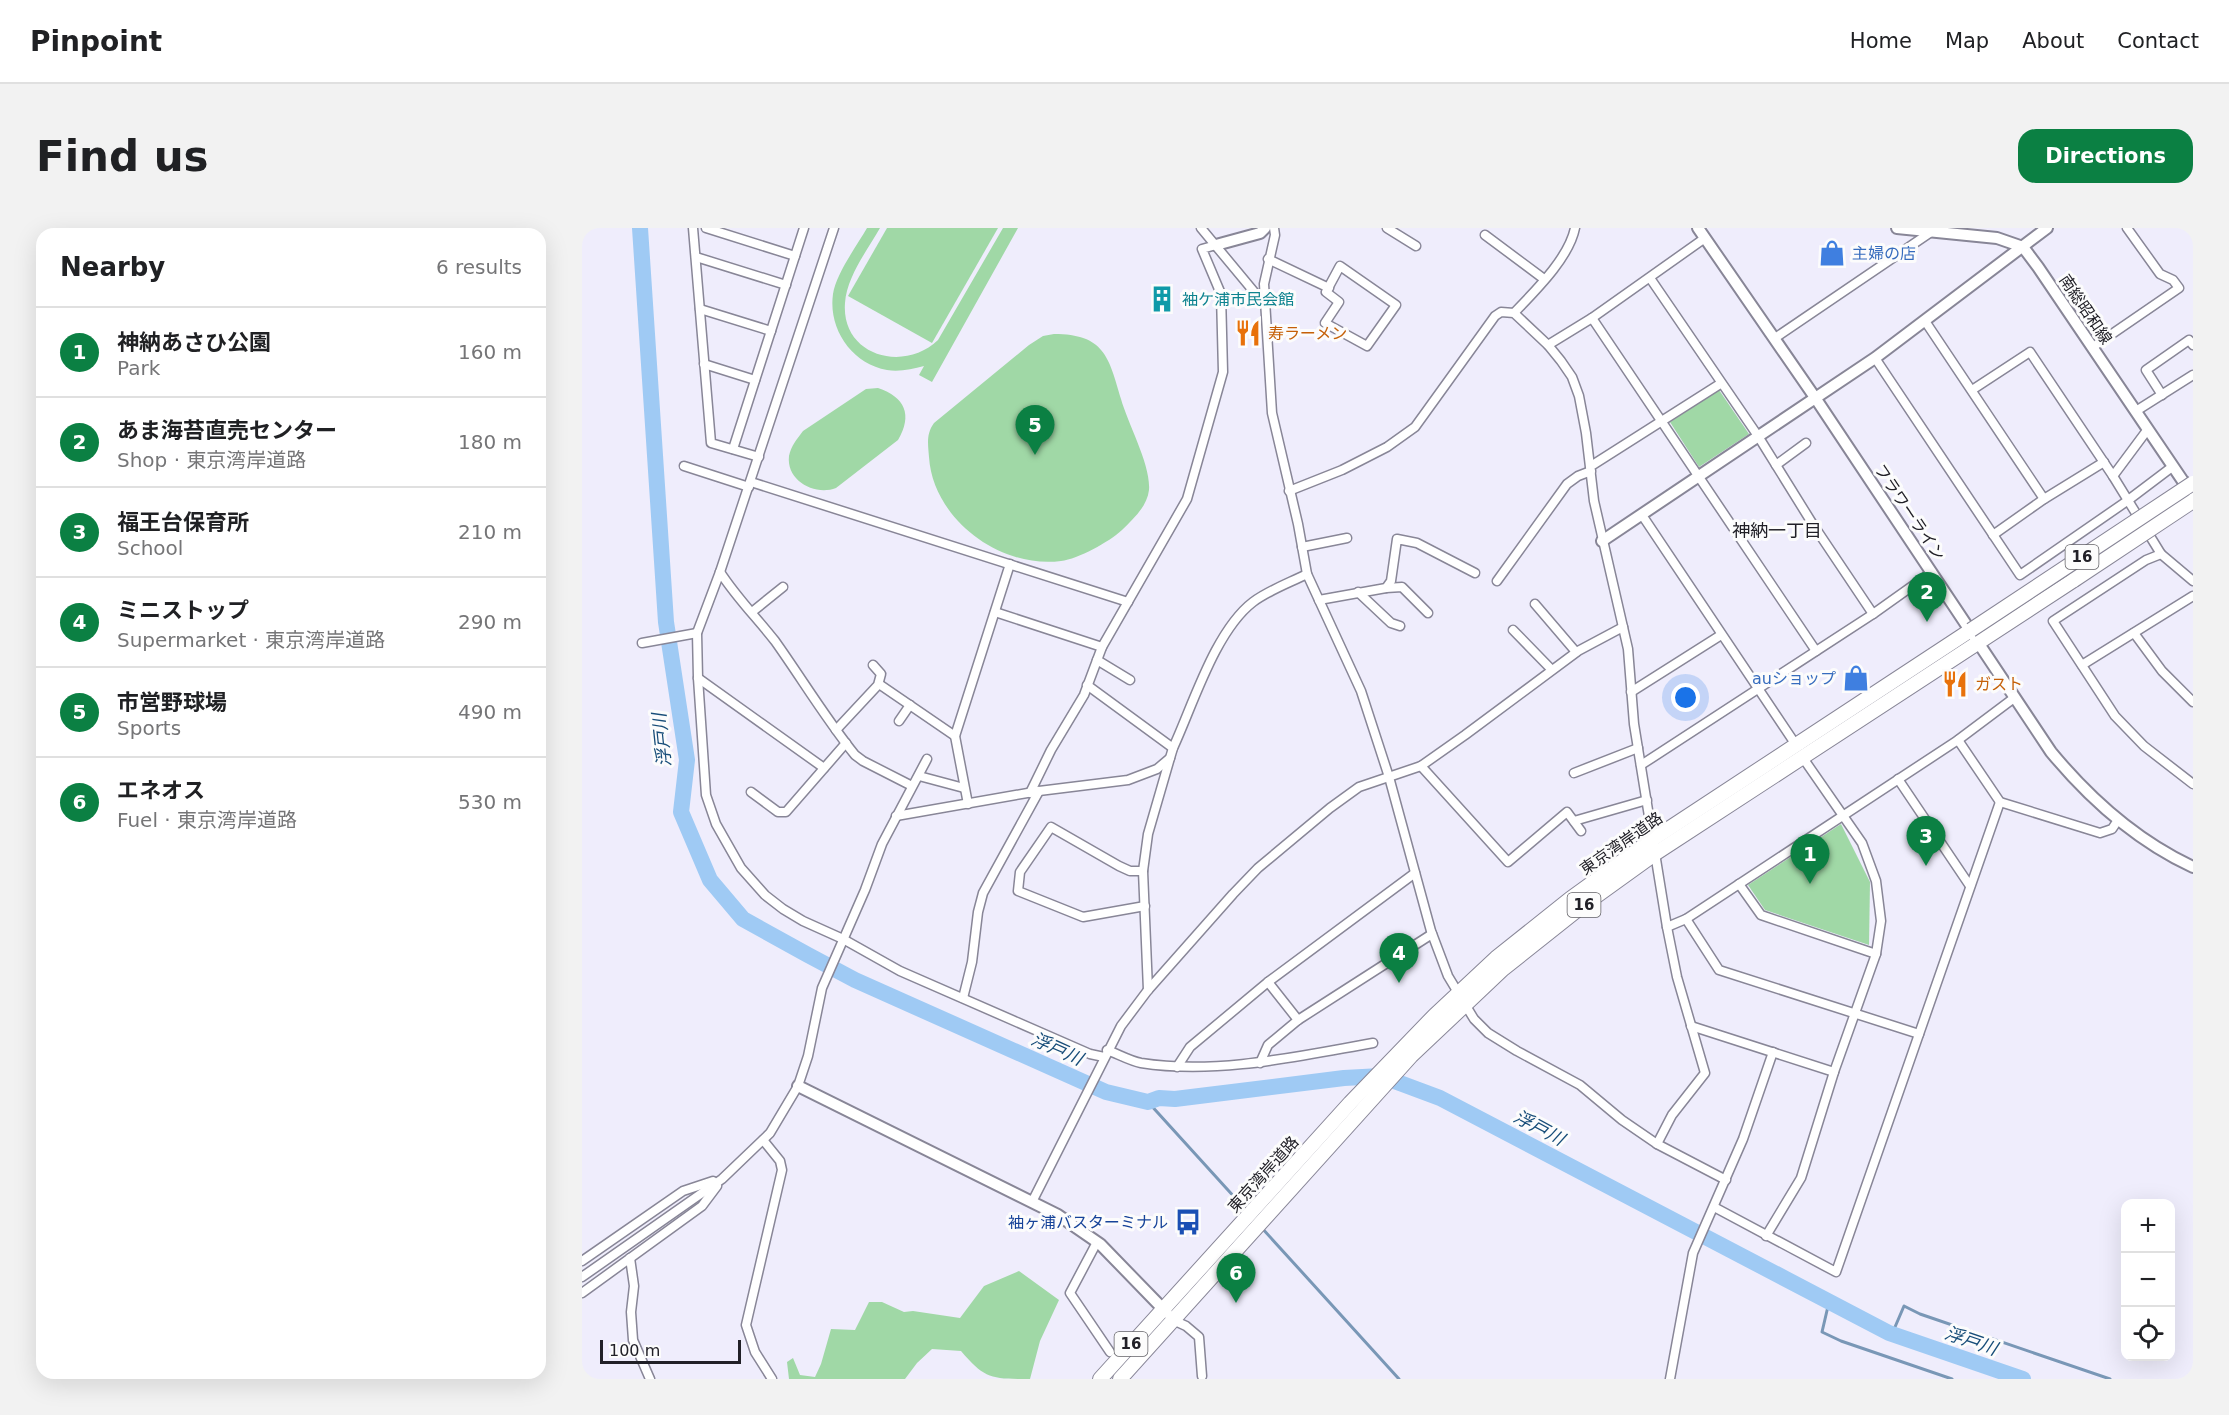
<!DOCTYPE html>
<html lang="en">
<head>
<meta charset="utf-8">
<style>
	body { margin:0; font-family:"DejaVu Sans","Noto Sans JP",sans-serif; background:#f2f2f2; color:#202124 }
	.controls { position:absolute; right:18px; bottom:18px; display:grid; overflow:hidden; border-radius:12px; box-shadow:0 6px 24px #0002 }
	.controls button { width:54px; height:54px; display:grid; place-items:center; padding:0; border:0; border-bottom:2px solid #e0e0e0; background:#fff; color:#202124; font:30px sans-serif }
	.scale { position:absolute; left:18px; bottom:15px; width:141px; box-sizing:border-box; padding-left:6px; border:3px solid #212027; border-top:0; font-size:16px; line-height:21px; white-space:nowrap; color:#212027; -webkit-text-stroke:4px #fcfcfc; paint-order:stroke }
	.you { position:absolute; left:1104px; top:470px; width:21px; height:21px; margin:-15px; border:4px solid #fff; border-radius:50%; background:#1a73e8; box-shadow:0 0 0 9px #1a73e833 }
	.badge { display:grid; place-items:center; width:39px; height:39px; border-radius:50%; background:#0b8043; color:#fff; font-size:20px; font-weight:700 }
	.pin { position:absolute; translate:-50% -50px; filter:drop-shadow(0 2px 3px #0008) }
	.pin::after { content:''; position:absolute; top:32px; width:21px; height:18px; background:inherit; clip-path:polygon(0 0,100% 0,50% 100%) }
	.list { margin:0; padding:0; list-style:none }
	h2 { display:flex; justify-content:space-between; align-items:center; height:78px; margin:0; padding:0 24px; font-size:26px }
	h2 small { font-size:20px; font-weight:400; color:#757577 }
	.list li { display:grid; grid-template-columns:39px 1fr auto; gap:18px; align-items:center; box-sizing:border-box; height:90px; padding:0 24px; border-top:2px solid #e0e0e0 }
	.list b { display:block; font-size:22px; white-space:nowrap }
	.list p { margin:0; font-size:20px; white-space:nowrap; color:#757577 }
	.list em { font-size:20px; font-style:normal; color:#757577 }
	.icon { flex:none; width:33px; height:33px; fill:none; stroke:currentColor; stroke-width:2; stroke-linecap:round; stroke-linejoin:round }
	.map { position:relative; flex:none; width:1611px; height:1151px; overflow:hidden; border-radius:18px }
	header { display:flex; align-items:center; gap:36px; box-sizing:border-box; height:84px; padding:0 30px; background:#fff; border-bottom:2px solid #e0e0e0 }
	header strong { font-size:28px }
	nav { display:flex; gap:33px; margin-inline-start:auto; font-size:21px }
	.intro { display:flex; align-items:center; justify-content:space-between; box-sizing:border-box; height:144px; padding:0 36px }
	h1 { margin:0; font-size:42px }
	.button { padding:15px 27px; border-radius:18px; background:#0b8043; color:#fff; font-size:21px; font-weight:700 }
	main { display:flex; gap:36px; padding:0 36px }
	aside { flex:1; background:#fff; border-radius:18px; box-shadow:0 6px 24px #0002 }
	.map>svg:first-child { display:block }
	.green { fill:#a0d8a6 }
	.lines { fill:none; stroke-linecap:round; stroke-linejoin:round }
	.stream { stroke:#7997b6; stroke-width:3 }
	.river { stroke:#9fcaf4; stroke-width:16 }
	.minor-casing { stroke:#888697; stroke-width:11 }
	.tertiary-casing { stroke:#888697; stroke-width:14 }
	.secondary-casing { stroke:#888697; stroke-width:14 }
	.trunk-casing { stroke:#888697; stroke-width:16 }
	.minor { stroke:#fff; stroke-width:8 }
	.tertiary { stroke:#fff; stroke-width:10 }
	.secondary { stroke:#fff; stroke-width:10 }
	.trunk { stroke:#fff; stroke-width:14 }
	.trunk-bridge-casing { stroke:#888697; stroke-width:16; stroke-linecap:butt }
	.trunk-bridge { stroke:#fff; stroke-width:14 }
	.labels { text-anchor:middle; stroke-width:6; stroke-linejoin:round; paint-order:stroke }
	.shield { fill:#fcfcfc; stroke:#636267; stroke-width:1.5 }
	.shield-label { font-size:15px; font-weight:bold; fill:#212027 }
	.shop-label { font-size:16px; fill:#366cbe; stroke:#fcfcfc; text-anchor:start }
	.culture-label { font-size:16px; fill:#0d838f; stroke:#fcfcfc; text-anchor:start }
	.street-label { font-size:16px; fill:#212027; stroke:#fcfcfc }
	.food-label { font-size:16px; fill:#c56008; stroke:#fcfcfc; text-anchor:start }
	.transit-label { font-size:16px; fill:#164399; stroke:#fcfcfc; text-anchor:end }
	.neighbourhood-label { font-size:18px; fill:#212027; stroke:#fcfcfc }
	.water-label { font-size:18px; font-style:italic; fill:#174d79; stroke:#fcfcfc }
</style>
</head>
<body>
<header>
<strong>Pinpoint</strong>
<nav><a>Home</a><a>Map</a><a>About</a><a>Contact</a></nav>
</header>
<div class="intro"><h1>Find us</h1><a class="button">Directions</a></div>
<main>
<aside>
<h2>Nearby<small>6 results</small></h2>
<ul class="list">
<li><span class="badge">1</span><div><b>神納あさひ公園</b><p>Park</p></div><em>160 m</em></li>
<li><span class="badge">2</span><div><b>あま海苔直売センター</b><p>Shop · 東京湾岸道路</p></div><em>180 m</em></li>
<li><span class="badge">3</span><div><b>福王台保育所</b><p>School</p></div><em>210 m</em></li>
<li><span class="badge">4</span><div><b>ミニストップ</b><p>Supermarket · 東京湾岸道路</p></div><em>290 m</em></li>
<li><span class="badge">5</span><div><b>市営野球場</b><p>Sports</p></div><em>490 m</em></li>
<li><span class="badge">6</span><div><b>エネオス</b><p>Fuel · 東京湾岸道路</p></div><em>530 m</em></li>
</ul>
</aside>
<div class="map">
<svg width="1611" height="1151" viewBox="0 0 1611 1151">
	<rect width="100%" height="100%" fill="#efedfc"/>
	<g class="green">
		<path d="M285 0H298C285 23 265 48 263 75 259 128 322 145 356 112L421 0H436L350 154 337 147 342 138C330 141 318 144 305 142 270 136 246 101 251 66 254 46 274 19 285 0Z"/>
		<path d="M305 0H416L350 115 266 68Z"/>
		<path d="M472 106C522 106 527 129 539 171 546 196 569 237 567 262 565 279 551 291 540 302 527 314 496 331 479 333 418 341 351 291 347 229 346 216 344 206 352 195L447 117 461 108Z"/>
		<path d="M296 160C323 169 331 187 316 212L254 260C233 268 204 253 207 228 209 218 215 211 221 203L284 161Z"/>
		<path d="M1137 162 1167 206 1117 239 1088 194Z"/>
		<path d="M1259 596 1288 654 1287 717 1183 682 1166 657Z"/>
		<path d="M437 1043 477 1072 458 1113 448 1151C409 1151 403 1151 379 1123L350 1121 335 1135 323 1151H207L205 1134 211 1130 218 1147 233 1149 239 1136 249 1101 273 1102 287 1074H300L322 1084 331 1083 378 1090 402 1058Z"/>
	</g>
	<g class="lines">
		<g class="stream">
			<path d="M566 874 665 983"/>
			<path d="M679 999 817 1151"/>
			<path d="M1247 1074 1240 1104 1259 1113 1370 1151"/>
			<path d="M1310 1106 1322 1078 1338 1086 1528 1151"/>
		</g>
		<path class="river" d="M58 0 84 394 105 532 99 584 128 652 161 691 226 727 273 752 524 864 566 874 577 870 593 871 762 850 799 848 858 870 1307 1105 1441 1151"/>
		<g class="minor-casing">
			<g id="minor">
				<path d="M111 0 129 215 177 229"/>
				<path d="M124 0 213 28"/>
				<path d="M252 0 138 344 115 405 116 450 124 567 134 596 159 640 183 667 201 681 221 693 261 711 318 743 508 826 522 829"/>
				<path d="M619 0 683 77"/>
				<path d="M692 0 693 7 682 56 690 185 716 296 725 346 779 463 807 549 849 703 866 748 892 791 906 805 935 823 998 857 1040 892 1075 916 1144 952"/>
				<path d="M805 0 834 18"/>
				<path d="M903 7 962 51"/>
				<path d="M114 29 204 57"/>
				<path d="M686 31 747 60"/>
				<path d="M758 38 814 77 785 118 743 95 757 74 744 64Z"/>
				<path d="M1068 50 1176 208 1230 295 1291 386"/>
				<path d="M118 81 189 103"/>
				<path d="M932 85C953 63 987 30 993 0"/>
				<path d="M1010 90 1234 423"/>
				<path d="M1343 93 1462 271"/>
				<path d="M1193 110 1352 2"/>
				<path d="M966 117 1010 90 1123 10"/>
				<path d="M1511 119 1597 60 1591 52 1578 46 1545 0"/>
				<path d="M1293 130 1438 347 1545 273 1590 239"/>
				<path d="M122 136 173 152"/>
				<path d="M1390 162 1448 124 1531 248 1579 326"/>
				<path d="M1580 167 1564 142 1607 112 1611 117"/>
				<path d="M1554 183 1611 147"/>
				<path d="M151 221 222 0"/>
				<path d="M1194 237 1224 215"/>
				<path d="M102 238 167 259"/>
				<path d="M1009 238 1138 156"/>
				<path d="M1531 248 1566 201"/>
				<path d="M169 254 546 374"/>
				<path d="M707 263 760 242 805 219 833 199 913 88 919 84 932 85 966 117 979 133 990 149 997 168 1004 205 1012 273 1046 421 1052 496 1085 699 1095 749 1123 845 1090 887 1075 916"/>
				<path d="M1060 287 1214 517"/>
				<path d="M1411 307 1462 271 1522 234"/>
				<path d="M720 319 765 310"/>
				<path d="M138 344C154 369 175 390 193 413 220 451 244 491 273 527L281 533 330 558"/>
				<path d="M915 353 985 256 996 248 1009 243"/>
				<path d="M1611 353 1579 326 1564 332 1471 393 1533 488 1562 518 1611 556"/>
				<path d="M804 360 820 359 846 385"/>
				<path d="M776 364 809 395 818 398"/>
				<path d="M737 372 804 360 809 353 815 311 835 315 893 345"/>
				<path d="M953 376 994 424"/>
				<path d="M170 384 201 359"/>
				<path d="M413 384 520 419"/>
				<path d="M931 402 969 441"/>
				<path d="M1552 405 1580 443 1611 474"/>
				<path d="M60 415 115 405"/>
				<path d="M515 432 548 452"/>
				<path d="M1500 437 1611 368"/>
				<path d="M116 450 242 540"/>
				<path d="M297 456 373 508"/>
				<path d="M505 457 591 520"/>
				<path d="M1049 464 1139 407"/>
				<path d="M317 493 328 477"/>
				<path d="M254 502 296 457 299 446 291 437"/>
				<path d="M1376 512 1418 574 1518 605 1530 601 1536 592"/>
				<path d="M1059 537 1291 386 1350 344"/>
				<path d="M839 538 926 634 985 584 999 603"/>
				<path d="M992 545 1056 520"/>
				<path d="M337 548 382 560"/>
				<path d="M1316 551 1388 658"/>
				<path d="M169 564 196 584H204L264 515"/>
				<path d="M448 565 469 522 502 467 520 419 605 271 641 144 639 66 620 21 634 17"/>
				<path d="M386 576 373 508 428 336"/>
				<path d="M314 588 457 563 546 552 575 541 588 530 591 520C611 477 633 403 671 374 687 362 707 355 725 346"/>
				<path d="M992 593 1065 572"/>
				<path d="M561 643H548L537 638 469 599 438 644 436 663 501 689 563 678"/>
				<path d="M1157 656 1179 687 1294 726"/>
				<path d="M1104 691 1137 742 1337 806"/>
				<path d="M1085 699 1104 691 1376 512 1432 470"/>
				<path d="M686 754 716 792"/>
				<path d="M566 762 561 643 566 606 588 530"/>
				<path d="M381 770 390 734 396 684 401 665 457 563"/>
				<path d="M1109 798 1252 844"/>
				<path d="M525 822C536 826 548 833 559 835 635 847 717 828 791 815"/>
				<path d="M678 835 686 817 716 792 850 706"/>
				<path d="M595 839 608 819 686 754 833 645"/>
				<path d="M181 912 198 933 200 942 164 1097 173 1124 190 1151"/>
				<path d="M450 974 539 798 566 762 651 666 676 640 748 580 777 559 839 538 883 507 996 423 1041 399"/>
				<path d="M1132 979 1254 1044 1418 574"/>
				<path d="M1184 1008 1219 950 1252 844 1294 726 1299 693 1294 653 1280 615 1221 530"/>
				<path d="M515 1014 488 1065 528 1124"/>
				<path d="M48 1030 52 1058 49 1084 51 1112 68 1151"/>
				<path d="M0 1033 101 963 131 953"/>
				<path d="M0 1049 140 951 188 905 216 858 226 828 240 760 283 662 300 616 345 531"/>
				<path d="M0 1065 120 978 135 958"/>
				<path d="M591 1092 604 1098 617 1109 620 1148"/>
				<path d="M1088 1151 1111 1025 1161 911 1191 824"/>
			</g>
		</g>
		<g class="tertiary-casing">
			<g id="tertiary">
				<path d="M1116 0 1234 171 1469 524C1508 571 1555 613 1611 639"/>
				<path d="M634 17 678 5 683 0"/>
				<path d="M1020 313 1293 130 1465 0"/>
				<path d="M216 858 476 987 518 1016 585 1085"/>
			</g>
		</g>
		<g class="secondary-casing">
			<path id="secondary" d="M1315 0 1415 10 1441 19 1456 39 1611 268"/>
		</g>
		<g class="trunk-casing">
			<g id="trunk">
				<path d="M518 1151 768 875 853 787 914 730 988 671 1071 611 1389 402"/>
				<path d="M538 1151 829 828 921 741 999 679 1074 625 1492 352"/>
			</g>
		</g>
		<use href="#minor" class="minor"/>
		<use href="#tertiary" class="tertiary"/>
		<use href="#secondary" class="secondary"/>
		<use href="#trunk" class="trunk"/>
		<g class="trunk-bridge-casing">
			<g id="trunk-bridge">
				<path d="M1492 352 1611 273"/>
				<path d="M1389 402 1611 255"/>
			</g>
		</g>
		<use href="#trunk-bridge" class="trunk-bridge"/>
	</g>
	<defs>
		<g id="shop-bare" transform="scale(2.07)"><path d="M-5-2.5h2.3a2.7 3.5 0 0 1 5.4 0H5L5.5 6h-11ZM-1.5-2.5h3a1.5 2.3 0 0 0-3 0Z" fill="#3f7fe0" stroke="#fcfcfc" stroke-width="2.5" paint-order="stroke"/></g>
		<g id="building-bare" transform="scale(2.07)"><path d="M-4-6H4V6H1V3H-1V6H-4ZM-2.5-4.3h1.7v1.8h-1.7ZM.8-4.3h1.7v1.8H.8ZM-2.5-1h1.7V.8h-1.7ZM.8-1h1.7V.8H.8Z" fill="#0f9aa8" stroke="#fcfcfc" stroke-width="2.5" paint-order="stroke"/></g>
		<g id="restaurant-bare" transform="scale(2.07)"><path d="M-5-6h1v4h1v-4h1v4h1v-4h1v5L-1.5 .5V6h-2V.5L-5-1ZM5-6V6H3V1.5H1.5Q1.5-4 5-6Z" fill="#e8710a" stroke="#fcfcfc" stroke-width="2.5" paint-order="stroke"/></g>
		<g id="bus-bare" transform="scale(2.07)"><path d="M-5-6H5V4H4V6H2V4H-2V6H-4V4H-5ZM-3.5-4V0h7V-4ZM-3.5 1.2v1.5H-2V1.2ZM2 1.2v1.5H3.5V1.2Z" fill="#1a4fb4" stroke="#fcfcfc" stroke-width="2.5" paint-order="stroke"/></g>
	</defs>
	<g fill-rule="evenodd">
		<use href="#shop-bare" x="1250" y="25"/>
		<use href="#building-bare" x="580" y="71"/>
		<use href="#restaurant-bare" x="666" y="105"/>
		<use href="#shop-bare" x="1274" y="450"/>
		<use href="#restaurant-bare" x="1373" y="456"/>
		<use href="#bus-bare" x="606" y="994"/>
	</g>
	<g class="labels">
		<g class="shield">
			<rect x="1483.5" y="317" width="33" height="24" rx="4.5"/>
			<rect x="985.5" y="665" width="33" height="24" rx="4.5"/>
			<rect x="532.5" y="1104" width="33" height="24" rx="4.5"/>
		</g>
		<g class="shield-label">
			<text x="1500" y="334">16</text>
			<text x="1002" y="682">16</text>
			<text x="549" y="1121">16</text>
		</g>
		<g class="shop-label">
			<text x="1270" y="31">主婦の店</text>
			<text x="1254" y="456" text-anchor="end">auショップ</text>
		</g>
		<g class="culture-label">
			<text x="600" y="77">袖ケ浦市民会館</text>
		</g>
		<g class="street-label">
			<text transform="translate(1504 81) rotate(56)" y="6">南総昭和線</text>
			<text transform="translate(1328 284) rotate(56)" y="6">フラワーライン</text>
			<text transform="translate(1039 615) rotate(-35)" y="6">東京湾岸道路</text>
			<text transform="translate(681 946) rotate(-48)" y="6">東京湾岸道路</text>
		</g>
		<g class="food-label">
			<text x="686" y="111">寿ラーメン</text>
			<text x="1393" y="462">ガスト</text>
		</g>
		<g class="transit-label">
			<text x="586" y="1000">袖ヶ浦バスターミナル</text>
		</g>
		<g class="neighbourhood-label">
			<text x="1195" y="309">神納一丁目</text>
		</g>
		<g class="water-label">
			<text transform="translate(80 512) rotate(-96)" y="6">浮戸川</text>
			<text transform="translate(475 821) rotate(24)" y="6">浮戸川</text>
			<text transform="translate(957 900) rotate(28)" y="6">浮戸川</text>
			<text transform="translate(1389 1113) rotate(19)" y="6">浮戸川</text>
		</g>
	</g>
</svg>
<div class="controls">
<button>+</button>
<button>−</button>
<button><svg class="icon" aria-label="locate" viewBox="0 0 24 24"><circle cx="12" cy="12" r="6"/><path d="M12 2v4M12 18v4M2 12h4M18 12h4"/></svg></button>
</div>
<div class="scale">100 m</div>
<div class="you"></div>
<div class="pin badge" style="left:1228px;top:656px">1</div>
<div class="pin badge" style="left:1345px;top:394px">2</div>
<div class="pin badge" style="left:1344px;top:638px">3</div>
<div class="pin badge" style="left:817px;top:755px">4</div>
<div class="pin badge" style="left:453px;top:227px">5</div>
<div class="pin badge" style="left:654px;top:1075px">6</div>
</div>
</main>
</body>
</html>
